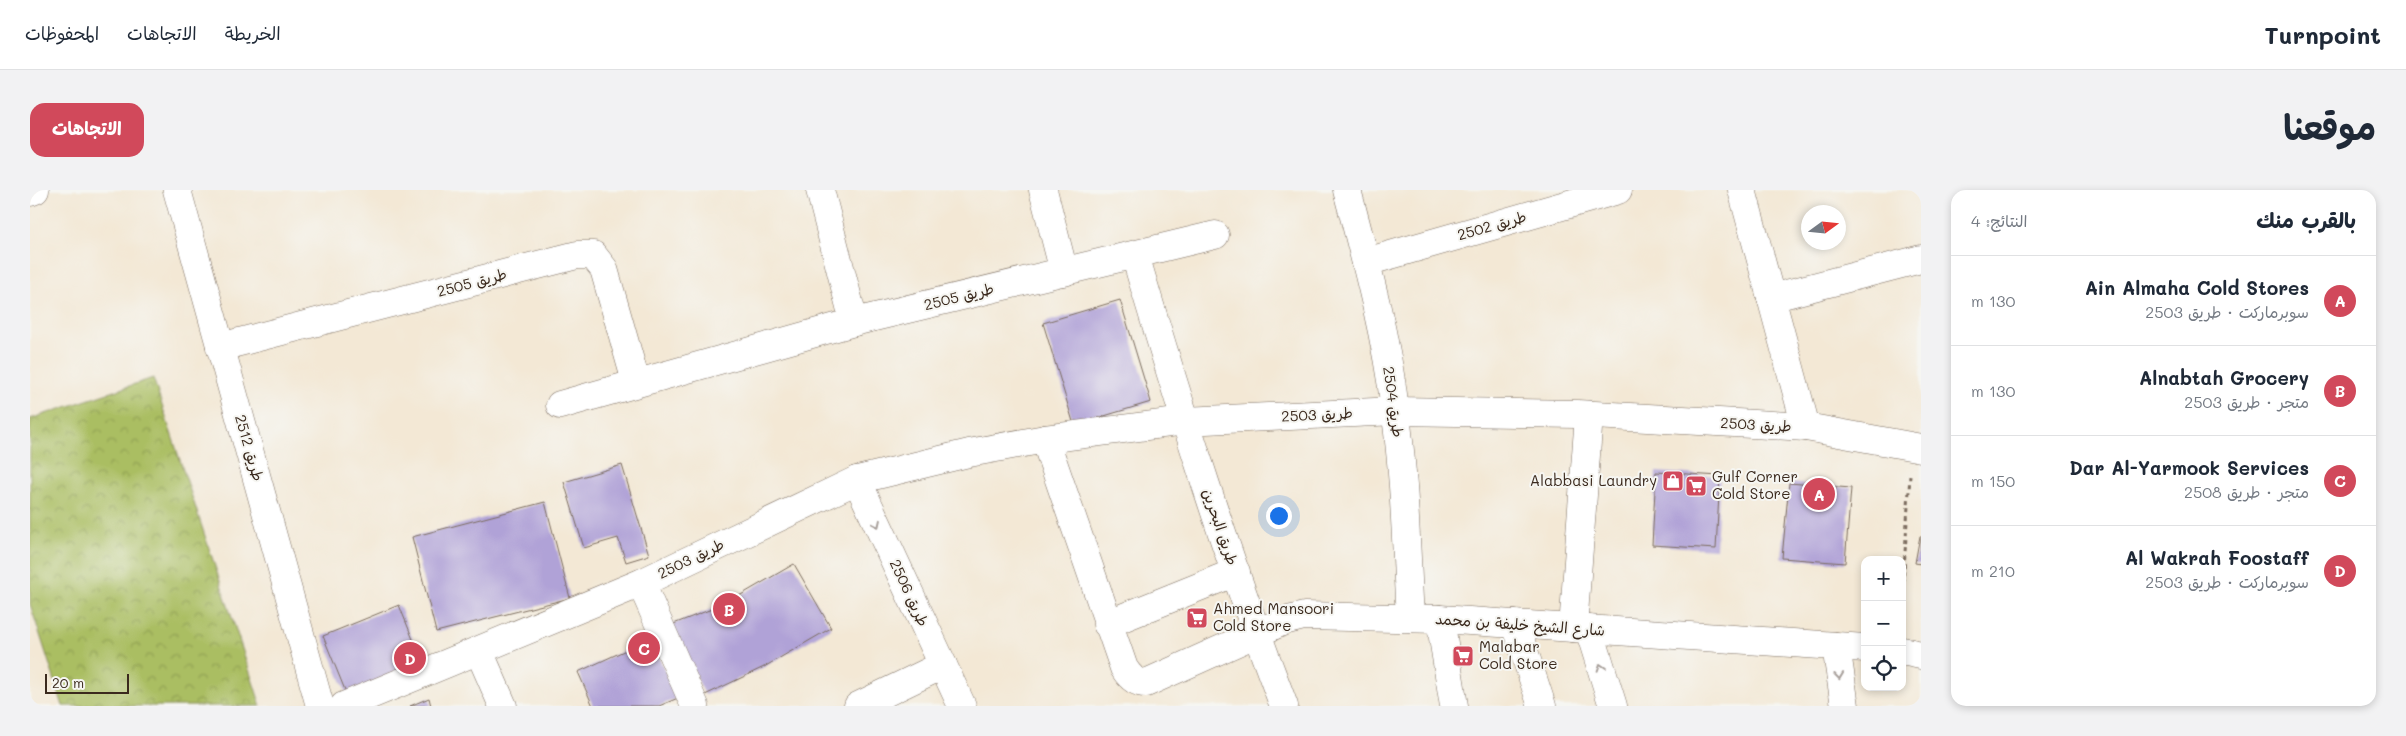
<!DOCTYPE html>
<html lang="ar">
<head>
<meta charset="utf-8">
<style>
	body { margin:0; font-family:Mali,"Playpen Sans Arabic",sans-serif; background:#f2f2f3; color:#1f2937; direction:rtl }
	.controls { position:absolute; right:15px; bottom:15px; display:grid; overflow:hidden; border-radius:10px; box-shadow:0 2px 8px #0003 }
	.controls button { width:45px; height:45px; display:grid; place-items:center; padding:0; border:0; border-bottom:1px solid #e0e1e3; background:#fff; color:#1f2937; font:25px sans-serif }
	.compass { position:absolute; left:1771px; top:15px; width:45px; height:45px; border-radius:50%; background:#fff; box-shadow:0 2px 8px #0003; rotate:75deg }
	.scale { position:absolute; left:15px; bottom:12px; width:84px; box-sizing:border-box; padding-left:5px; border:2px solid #3b2a1e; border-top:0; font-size:14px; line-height:18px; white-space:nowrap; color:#3b2a1e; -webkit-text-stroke:4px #f6f6f2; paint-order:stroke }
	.you { position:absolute; left:1248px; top:325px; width:18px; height:18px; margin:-12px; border:4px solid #fff; border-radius:50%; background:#1a73e8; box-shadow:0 0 0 8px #1a73e833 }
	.badge { display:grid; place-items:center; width:32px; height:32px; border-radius:50%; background:#d1495b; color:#fff; font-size:16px; font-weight:700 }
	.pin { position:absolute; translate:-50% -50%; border:2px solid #fff; box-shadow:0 1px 5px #0006 }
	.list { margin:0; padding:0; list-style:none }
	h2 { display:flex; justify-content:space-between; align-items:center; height:65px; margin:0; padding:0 20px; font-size:21px }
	h2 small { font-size:16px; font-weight:400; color:#747a83 }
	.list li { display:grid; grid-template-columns:32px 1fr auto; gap:15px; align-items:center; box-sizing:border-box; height:90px; padding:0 20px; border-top:1px solid #e0e1e3 }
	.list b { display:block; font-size:19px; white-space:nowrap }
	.list p { margin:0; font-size:16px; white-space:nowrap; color:#747a83 }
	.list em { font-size:16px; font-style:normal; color:#747a83 }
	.icon { flex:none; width:28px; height:28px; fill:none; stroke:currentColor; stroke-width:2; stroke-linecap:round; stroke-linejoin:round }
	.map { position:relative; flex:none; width:1891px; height:516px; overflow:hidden; direction:ltr; border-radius:15px }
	header { display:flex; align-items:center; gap:30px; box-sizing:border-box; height:70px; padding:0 25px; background:#fff; border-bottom:1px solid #e0e1e3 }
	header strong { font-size:24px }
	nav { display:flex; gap:28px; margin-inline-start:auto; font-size:18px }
	.intro { display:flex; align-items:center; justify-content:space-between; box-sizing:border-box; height:120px; padding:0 30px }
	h1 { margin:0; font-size:35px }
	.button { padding:12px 22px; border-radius:15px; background:#d1495b; color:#fff; font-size:18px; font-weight:700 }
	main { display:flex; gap:30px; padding:0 30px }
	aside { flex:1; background:#fff; border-radius:15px; box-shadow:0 2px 8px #0003 }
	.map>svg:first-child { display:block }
	.park { fill:url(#park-crowns); stroke:#727440 }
	.building { fill:#b0a2d7 }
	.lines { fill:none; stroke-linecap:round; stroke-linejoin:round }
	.minor-casing { stroke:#7b6c5e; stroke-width:29 }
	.path { stroke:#7b6c5e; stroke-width:3; stroke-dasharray:4 4; stroke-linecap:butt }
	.minor { stroke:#fff; stroke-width:28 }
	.oneway { stroke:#a79f9a }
	.labels { text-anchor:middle; stroke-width:4; stroke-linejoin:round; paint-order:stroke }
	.street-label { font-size:15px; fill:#3b2a1e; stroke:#f6f6f2 }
	.poi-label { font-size:15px; fill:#3b2a1e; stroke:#f6f6f2; text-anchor:start }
</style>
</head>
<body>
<header>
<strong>Turnpoint</strong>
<nav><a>الخريطة</a><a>الاتجاهات</a><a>المحفوظات</a></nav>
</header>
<div class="intro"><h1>موقعنا</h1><a class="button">الاتجاهات</a></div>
<main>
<aside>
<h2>بالقرب منك<small>النتائج: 4</small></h2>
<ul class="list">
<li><span class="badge">A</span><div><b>Ain Almaha Cold Stores</b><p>سوبرماركت · طريق 2503</p></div><em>130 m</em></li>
<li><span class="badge">B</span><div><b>Alnabtah Grocery</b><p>متجر · طريق 2503</p></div><em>130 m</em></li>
<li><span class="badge">C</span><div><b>Dar Al-Yarmook Services</b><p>متجر · طريق 2508</p></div><em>150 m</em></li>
<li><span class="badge">D</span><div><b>Al Wakrah Foostaff</b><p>سوبرماركت · طريق 2503</p></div><em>210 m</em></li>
</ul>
</aside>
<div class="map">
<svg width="1891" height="516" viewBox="0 0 1891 516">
	<defs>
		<pattern id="park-crowns" width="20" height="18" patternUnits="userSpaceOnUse" patternTransform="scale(1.25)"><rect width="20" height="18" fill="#aabe62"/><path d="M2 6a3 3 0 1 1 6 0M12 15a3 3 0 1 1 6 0" fill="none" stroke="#8c9b50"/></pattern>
	</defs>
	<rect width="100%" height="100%" fill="#f6f6f2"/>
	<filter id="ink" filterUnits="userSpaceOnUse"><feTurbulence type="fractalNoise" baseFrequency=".02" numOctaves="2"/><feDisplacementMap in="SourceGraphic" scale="10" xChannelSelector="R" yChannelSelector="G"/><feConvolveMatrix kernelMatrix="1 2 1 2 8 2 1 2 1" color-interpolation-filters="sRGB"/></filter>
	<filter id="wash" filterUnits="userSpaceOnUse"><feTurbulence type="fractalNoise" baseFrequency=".0096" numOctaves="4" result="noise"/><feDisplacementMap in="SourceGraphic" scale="20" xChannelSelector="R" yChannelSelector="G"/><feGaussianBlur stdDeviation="1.12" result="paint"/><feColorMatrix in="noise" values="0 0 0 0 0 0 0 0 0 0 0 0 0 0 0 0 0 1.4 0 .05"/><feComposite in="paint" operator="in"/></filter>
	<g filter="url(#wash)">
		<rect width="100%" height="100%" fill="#f3e8d5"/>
		<path class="park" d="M123 188 231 516H33L0 414V229Z"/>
		<g id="blocks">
			<g class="building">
				<path d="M1090 110 1121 212 1044 235 1013 133Z"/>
				<path d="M592 275 619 365 596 372 588 348 554 358 534 292Z"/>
				<path d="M1626 282 1690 286 1686 359 1622 355Z"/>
				<path d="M1759 293 1821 298 1815 373 1752 368Z"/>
				<path d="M515 312 540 408 406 442 382 347Z"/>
				<path d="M1890 346H1891V374L1885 373Z"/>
				<path d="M764 374 801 438 734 477 675 505 641 435 697 413Z"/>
				<path d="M369 415 393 474 317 505 293 446Z"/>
				<path d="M620 449 648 508 629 516H563L548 482Z"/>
				<path d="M399 508 401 516H380Z"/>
			</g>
		</g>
	</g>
	<g filter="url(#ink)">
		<use href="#blocks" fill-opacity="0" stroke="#7b6c5e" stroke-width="1"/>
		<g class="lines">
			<g class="minor-casing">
				<g id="minor">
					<path d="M147 0 290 516"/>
					<path d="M790 0 824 132"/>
					<path d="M1013 0 1034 82"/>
					<path d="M1317 0C1336 72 1356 145 1365 219 1375 288 1376 359 1380 428"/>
					<path d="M1712 0 1776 237"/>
					<path d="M0 2 5 0"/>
					<path d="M1105 65C1150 217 1197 368 1254 516"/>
					<path d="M1336 72 1588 0"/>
					<path d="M1741 108 1891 69"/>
					<path d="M190 157 547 65H563L574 79 606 192"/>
					<path d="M530 215 824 132 1185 45"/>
					<path d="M1015 249 1094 478C1099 486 1105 493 1116 493L1254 431 1274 426 1410 429 1835 458"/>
					<path d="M827 290 932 516"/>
					<path d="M611 393 665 516"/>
					<path d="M1410 429 1424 516"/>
					<path d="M1077 434 1206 382"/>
					<path d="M1485 434 1512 516"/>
					<path d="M1543 438 1559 225"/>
					<path d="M1559 439 1583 516"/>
					<path d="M1806 456 1815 516"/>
					<path d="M449 461 473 516"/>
					<path d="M1872 461 1891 465"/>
					<path d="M314 516 611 393 827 290 939 263 1015 249 1155 231 1366 221 1547 224 1776 237 1891 258"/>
					<path d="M828 516 913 475"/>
				</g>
			</g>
			<path class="path" d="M1872 409 1880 285"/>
			<use href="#minor" class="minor"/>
		</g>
		<defs><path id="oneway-chevron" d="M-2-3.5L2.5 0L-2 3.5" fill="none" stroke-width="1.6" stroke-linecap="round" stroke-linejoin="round" transform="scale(1.25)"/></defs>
		<g class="oneway">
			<use href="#oneway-chevron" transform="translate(847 334) rotate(65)"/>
			<use href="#oneway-chevron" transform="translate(1571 477) rotate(-108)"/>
			<use href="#oneway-chevron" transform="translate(1809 486) rotate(84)"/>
		</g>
	</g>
	<defs>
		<g id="shop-square" transform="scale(1.125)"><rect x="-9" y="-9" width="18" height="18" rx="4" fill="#d1495b" stroke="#f6f6f2"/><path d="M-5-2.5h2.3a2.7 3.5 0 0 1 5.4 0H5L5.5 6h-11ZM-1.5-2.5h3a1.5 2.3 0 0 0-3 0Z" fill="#fff"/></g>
		<g id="supermarket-square" transform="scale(1.125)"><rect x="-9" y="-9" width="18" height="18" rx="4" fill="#d1495b" stroke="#f6f6f2"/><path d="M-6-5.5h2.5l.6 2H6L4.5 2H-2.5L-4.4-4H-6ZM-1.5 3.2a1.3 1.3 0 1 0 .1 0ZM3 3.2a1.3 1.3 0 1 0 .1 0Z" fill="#fff"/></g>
	</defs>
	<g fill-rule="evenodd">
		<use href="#shop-square" x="1643" y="291"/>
		<use href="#supermarket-square" x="1666" y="296"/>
		<use href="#supermarket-square" x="1167" y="428"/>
		<use href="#supermarket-square" x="1433" y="466"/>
	</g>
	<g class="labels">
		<g class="street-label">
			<text transform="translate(1462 36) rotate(-16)" y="5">طريق 2502</text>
			<text transform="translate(442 93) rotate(-15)" y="5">طريق 2505</text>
			<text transform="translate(929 107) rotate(-14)" y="5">طريق 2505</text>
			<text transform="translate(1363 212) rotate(82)" y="5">طريق 2504</text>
			<text transform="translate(1287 225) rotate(-3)" y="5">طريق 2503</text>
			<text transform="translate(1726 235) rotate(3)" y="5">طريق 2503</text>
			<text transform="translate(219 258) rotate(74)" y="5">طريق 2512</text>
			<text transform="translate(1190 337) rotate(71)" y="5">طريق البحرين</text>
			<text transform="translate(661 369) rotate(-26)" y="5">طريق 2503</text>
			<text transform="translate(879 403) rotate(65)" y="5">طريق 2506</text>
			<text transform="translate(1490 435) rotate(4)" y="5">شارع الشيخ خليفة بن محمد</text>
		</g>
		<g class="poi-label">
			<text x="1682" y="292">Gulf Corner<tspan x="1682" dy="17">Cold Store</tspan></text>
			<text x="1627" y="296" text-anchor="end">Alabbasi Laundry</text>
			<text x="1183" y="424">Ahmed Mansoori<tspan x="1183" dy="17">Cold Store</tspan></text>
			<text x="1449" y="462">Malabar<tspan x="1449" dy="17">Cold Store</tspan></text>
		</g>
	</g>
</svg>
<div class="controls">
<button>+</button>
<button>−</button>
<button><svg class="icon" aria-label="locate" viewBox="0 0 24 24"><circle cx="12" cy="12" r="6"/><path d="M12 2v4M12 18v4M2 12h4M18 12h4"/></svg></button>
</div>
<svg class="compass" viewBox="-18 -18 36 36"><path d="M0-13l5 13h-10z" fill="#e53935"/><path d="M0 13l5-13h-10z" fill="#747a83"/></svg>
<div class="scale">20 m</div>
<div class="you"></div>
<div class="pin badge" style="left:1789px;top:304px">A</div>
<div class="pin badge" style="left:699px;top:419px">B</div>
<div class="pin badge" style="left:614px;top:458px">C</div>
<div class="pin badge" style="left:380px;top:468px">D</div>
</div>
</main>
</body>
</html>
